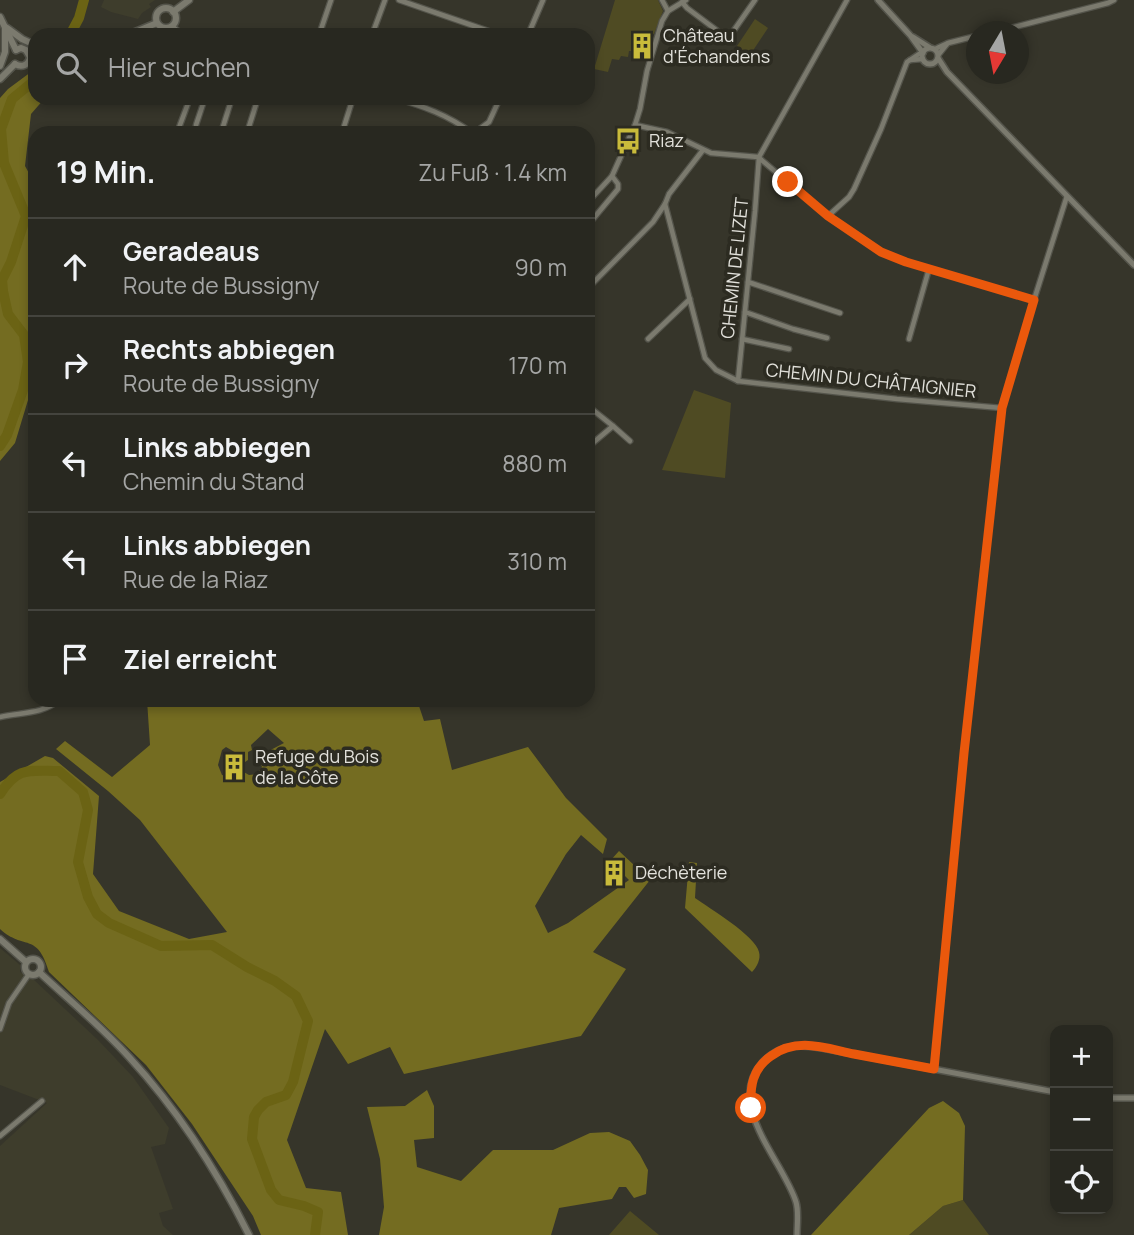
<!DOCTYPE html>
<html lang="de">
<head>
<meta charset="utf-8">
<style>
	body { margin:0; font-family:Manrope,sans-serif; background:#303029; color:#f1f3f6 }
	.controls { position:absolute; right:21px; bottom:21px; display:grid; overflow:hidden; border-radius:14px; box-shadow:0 4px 10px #0003 }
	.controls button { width:63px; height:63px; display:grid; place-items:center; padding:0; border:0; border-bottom:2px solid #44443e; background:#282820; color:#f1f3f6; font:35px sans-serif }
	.compass { position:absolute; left:966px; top:21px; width:63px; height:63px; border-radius:50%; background:#282820; box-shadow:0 4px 10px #0003; rotate:190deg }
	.stop { position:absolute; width:21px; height:21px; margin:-16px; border:5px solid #ea580c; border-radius:50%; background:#fff }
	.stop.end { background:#ea580c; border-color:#fff; box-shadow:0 2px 7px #0008 }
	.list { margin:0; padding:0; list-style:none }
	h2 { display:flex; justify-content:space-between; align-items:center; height:91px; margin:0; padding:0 28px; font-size:30px }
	h2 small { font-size:23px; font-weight:400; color:#a5a6a5 }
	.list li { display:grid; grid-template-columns:46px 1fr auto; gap:21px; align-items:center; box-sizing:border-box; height:98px; padding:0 28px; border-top:2px solid #44443e }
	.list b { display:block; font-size:26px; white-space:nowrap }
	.list p { margin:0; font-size:23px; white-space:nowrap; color:#a5a6a5 }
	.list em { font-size:23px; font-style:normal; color:#a5a6a5 }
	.icon { flex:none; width:38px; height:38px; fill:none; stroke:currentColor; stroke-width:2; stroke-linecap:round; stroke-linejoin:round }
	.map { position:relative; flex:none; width:1134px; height:1235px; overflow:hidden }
	.search { position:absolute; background:#282820; box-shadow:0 4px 10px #0003; left:28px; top:28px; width:567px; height:77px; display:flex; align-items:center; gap:18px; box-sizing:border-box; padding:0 24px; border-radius:21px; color:#a5a6a5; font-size:26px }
	.panel { position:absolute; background:#282820; box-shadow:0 4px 10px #0003; left:28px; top:126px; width:567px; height:581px; border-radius:21px }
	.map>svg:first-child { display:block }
	.built { fill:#3e3d2c }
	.green { fill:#4f4b23 }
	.forest { fill:#746c21; fill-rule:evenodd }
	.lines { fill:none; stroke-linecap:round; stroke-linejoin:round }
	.river { stroke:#6b6314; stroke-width:10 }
	.minor-casing { stroke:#54544b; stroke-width:7 }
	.tertiary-casing { stroke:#54544b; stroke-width:8 }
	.secondary-casing { stroke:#54544b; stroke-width:9 }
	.minor { stroke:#7b7a6e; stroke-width:4.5 }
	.tertiary { stroke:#7b7a6e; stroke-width:5 }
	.secondary { stroke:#7b7a6e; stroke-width:6 }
	.route { stroke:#ea580c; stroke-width:9 }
	.labels { text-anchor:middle; stroke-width:7; stroke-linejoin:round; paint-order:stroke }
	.poi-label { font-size:18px; fill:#e2e1db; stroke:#2c2b21; text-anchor:start }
	.street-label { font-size:18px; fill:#e2e1db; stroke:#2c2b21 }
</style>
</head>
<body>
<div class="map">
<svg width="1134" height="1235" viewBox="0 0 1134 1235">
	<rect width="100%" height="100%" fill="#36352a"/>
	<g class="built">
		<path d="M104 0H155L149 4 151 7 142 13 138 19 111 12 101 7Z"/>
		<path d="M0 948 20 965V972L33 979 98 1040 133 1077 169 1128 165 1144 151 1147 173 1209 159 1213 163 1226 173 1235H0V1146L47 1103 0 1085Z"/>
	</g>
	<g class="green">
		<path d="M615 0H658L663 11 654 34 650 33 648 41 636 38 632 51H629L628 57 621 56 619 60 612 59 608 72 594 69Z"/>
		<path d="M755 19 768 28 750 55 737 46Z"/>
		<path d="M694 390 731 403 725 478 662 470Z"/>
		<path d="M963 1200 989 1235H909L943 1206Z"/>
		<path d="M630 1211 659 1235H609Z"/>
	</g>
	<g class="forest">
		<path d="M35 69V98H45L31 114 25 166 35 184V377L15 443 0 461V98L8 89Z"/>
		<path d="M147 700H417L424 721 440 719 452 770 528 747 566 798 607 839 603 854 581 835 566 854 535 906 548 933 568 923 629 880 610 861 619 851 650 880 593 952 626 969 581 1036 404 1074 390 1047 348 1064 325 1029 287 1140 306 1188 341 1192 348 1235H261L253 1216 192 1124 146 1065 49 972C37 931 24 951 0 929V782L45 756 53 758 99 796 93 874 119 911 189 939 227 932 140 820 108 791 56 749 65 741 112 777 150 745ZM268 729 284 743 259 756 262 767 257 774 249 775 242 771 239 778 222 775 218 765 222 750 226 747 238 754 242 764 248 760V752L252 750 251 745Z"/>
		<path d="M689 862 697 863 695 898C709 908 756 936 759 952 761 959 757 967 752 972L685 908Z"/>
		<path d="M427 1090 434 1106V1138L414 1140 417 1167 461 1181 493 1150H553L590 1133 609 1132 630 1141 640 1155 648 1170 646 1194 634 1198 626 1187H619L612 1199 559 1208 551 1235H379L384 1207 380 1159 367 1107 405 1106Z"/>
		<path d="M943 1101 959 1113 965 1126 963 1200 943 1206 909 1235H811L929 1108Z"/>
	</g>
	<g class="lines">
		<g class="river">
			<path d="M70 35 79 18 84 0"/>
			<path d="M0 446 7 435 23 390 28 362 24 335 8 314 3 291 2 280 11 262 26 216 4 163 1 129 12 99 35 80"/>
			<path d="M0 794C18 766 29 771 59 771L83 792 88 810 78 862 88 897 97 914 109 923 161 946 212 945 247 967 275 981 296 996 308 1021 293 1082 286 1095 266 1102 258 1110 254 1117 252 1139 271 1190 279 1200 304 1206 318 1212 315 1235"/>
		</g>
		<g class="minor-casing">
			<g id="minor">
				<path d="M399 0 500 35"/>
				<path d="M662 0 668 11"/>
				<path d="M682 2 687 8 723 35 728 36 732 33 755 0"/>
				<path d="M172 26 183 35"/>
				<path d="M995 32 1108 3 1114 0"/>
				<path d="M145 35 155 34 171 35"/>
				<path d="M319 35 331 0"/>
				<path d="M372 35 385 0"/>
				<path d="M528 35 543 0"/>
				<path d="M935 49 948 43 976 36"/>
				<path d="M939 54 947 44"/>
				<path d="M910 60 923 59"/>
				<path d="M394 98C423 106 448 115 472 133"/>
				<path d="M196 125 205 98"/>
				<path d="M635 125 667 132 711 153 758 157 828 216 881 252 906 262 1034 300"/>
				<path d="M177 133 190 98"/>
				<path d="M221 133 232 98"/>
				<path d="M247 133 258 98"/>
				<path d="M342 133 353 98"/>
				<path d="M474 133 489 122 500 98"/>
				<path d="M588 202 612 176 635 125 640 109 647 71 662 21 668 11 686 0"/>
				<path d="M665 204 705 358 716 370 738 381 897 399 1002 408"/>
				<path d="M828 216 849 197 854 189 881 129 907 62 919 54H922"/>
				<path d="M588 225 618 189V184L612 176"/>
				<path d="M748 282 840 313"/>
				<path d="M588 288 653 222 665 204 669 194 703 150"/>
				<path d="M745 312 793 329 827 338"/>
				<path d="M648 339 690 299"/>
				<path d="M742 339 789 349"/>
				<path d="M909 339 929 269"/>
				<path d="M738 381 755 211 759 157 847 0"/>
				<path d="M588 406 613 426"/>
				<path d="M588 447 613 426 630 441"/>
				<path d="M0 717C20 712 42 715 59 700"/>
				<path d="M0 1029 9 1003 29 974"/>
				<path d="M934 1069 964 753 1002 408 1034 300 1067 196"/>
				<path d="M0 1136 42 1101"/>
			</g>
		</g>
		<g class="tertiary-casing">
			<g id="tertiary">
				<path d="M878 0 910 35 923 53"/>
				<path d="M913 37 929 47"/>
				<circle cx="930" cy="56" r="8"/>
				<path d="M938 58 947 72 1134 265"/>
				<path d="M1108 1098H1134"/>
				<path d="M797 1235C797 1225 799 1212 796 1202 783 1161 725 1105 762 1063 779 1044 799 1044 822 1048L1055 1092"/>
			</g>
		</g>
		<g class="secondary-casing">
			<g id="secondary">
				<circle cx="166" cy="18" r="10"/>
				<path d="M173 12 189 0"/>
				<path d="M0 17 16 50"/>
				<path d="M7 28 22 39 35 45"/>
				<path d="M128 35 157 23"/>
				<path d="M16 50 21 48 26 50 30 57"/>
				<path d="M15 64C22 68 29 65 30 57"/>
				<path d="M0 66 5 52V27"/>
				<path d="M0 79 15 64"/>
				<path d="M0 939 26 962"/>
				<circle cx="33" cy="967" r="8"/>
				<path d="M39 972C69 1000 101 1026 129 1057 178 1110 217 1171 249 1235"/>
			</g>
		</g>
		<use href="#minor" class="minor"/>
		<use href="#tertiary" class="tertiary"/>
		<use href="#secondary" class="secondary"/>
	</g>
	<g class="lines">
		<path class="route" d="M751 1108C750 1087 752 1069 771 1056 797 1037 825 1048 854 1054 880 1059 907 1064 934 1069L964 753 1002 408 1034 300 906 262 881 252 828 216 788 182"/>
	</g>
	<defs>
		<g id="building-bare" transform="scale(2.1)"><path d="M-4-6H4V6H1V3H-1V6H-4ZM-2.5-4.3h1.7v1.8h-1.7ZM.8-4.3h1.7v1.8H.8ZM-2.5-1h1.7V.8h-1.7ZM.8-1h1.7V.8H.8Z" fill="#c9bb3b" stroke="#2c2b21" stroke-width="2.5" paint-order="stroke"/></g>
		<g id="bus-bare" transform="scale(2.1)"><path d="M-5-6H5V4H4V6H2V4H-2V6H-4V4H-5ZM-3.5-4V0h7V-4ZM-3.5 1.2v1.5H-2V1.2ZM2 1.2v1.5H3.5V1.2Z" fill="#c9bb3b" stroke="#2c2b21" stroke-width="2.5" paint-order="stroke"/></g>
	</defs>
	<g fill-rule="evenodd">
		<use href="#building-bare" x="642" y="46"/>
		<use href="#bus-bare" x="628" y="141"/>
		<use href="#building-bare" x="234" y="767"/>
		<use href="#building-bare" x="614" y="873"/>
	</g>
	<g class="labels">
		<g class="poi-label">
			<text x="663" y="42">Château<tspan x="663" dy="21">d'Échandens</tspan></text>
			<text x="649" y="147">Riaz</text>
			<text x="255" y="763">Refuge du Bois<tspan x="255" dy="21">de la Côte</tspan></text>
			<text x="635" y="879">Déchèterie</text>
		</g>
		<g class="street-label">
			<text transform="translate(735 268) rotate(-84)" y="6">CHEMIN DE LIZET</text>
			<text transform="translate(871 381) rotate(6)" y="6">CHEMIN DU CHÂTAIGNIER</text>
		</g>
	</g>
</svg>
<div class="controls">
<button>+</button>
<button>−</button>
<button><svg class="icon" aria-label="locate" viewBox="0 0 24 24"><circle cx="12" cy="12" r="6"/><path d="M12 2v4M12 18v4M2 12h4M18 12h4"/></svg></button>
</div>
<svg class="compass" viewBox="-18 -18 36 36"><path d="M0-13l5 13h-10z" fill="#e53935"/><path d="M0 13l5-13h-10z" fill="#a5a6a5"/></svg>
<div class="stop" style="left:751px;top:1108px"></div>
<div class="stop end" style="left:788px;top:182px"></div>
<div class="search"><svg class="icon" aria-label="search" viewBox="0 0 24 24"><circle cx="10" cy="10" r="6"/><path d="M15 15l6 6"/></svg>Hier suchen</div>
<section class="panel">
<h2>19 Min.<small>Zu Fuß · 1.4 km</small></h2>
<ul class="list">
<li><svg class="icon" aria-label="ahead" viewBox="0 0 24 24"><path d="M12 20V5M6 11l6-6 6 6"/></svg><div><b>Geradeaus</b><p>Route de Bussigny</p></div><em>90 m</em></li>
<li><svg class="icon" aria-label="right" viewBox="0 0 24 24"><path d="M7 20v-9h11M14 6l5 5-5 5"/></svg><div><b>Rechts abbiegen</b><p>Route de Bussigny</p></div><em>170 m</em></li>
<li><svg class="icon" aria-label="left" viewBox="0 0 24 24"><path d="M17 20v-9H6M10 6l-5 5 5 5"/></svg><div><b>Links abbiegen</b><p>Chemin du Stand</p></div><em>880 m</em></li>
<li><svg class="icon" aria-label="left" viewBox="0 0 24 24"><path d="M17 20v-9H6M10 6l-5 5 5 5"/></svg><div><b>Links abbiegen</b><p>Rue de la Riaz</p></div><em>310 m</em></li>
<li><svg class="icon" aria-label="arrive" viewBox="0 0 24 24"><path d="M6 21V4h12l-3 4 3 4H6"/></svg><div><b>Ziel erreicht</b></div></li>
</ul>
</section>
</div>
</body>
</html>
